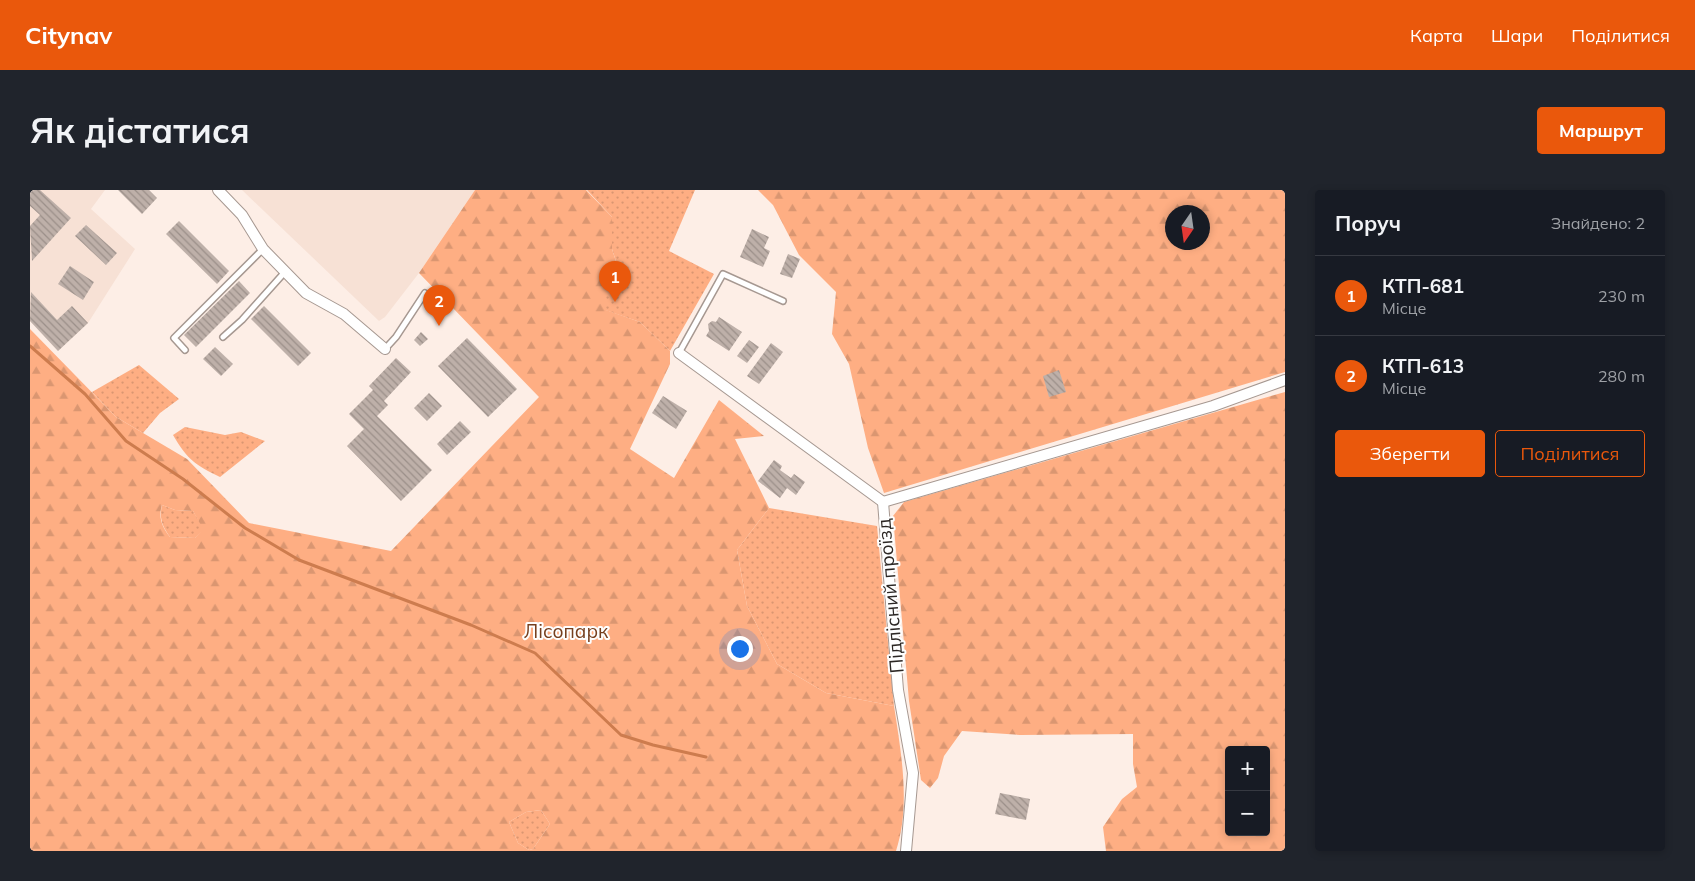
<!DOCTYPE html>
<html lang="uk">
<head>
<meta charset="utf-8">
<style>
	body { margin:0; font-family:Mulish,sans-serif; background:#20242c; color:#f1f3f6 }
	.controls { position:absolute; right:15px; bottom:15px; display:grid; overflow:hidden; border-radius:5px; box-shadow:0 2px 8px #0003 }
	.controls button { width:45px; height:45px; display:grid; place-items:center; padding:0; border:0; border-bottom:1px solid #363941; background:#171b24; color:#f1f3f6; font:25px sans-serif }
	.compass { position:absolute; left:1135px; top:15px; width:45px; height:45px; border-radius:50%; background:#171b24; box-shadow:0 2px 8px #0003; rotate:193deg }
	.you { position:absolute; left:709px; top:458px; width:18px; height:18px; margin:-12px; border:4px solid #fff; border-radius:50%; background:#1a73e8; box-shadow:0 0 0 8px #1a73e833 }
	.badge { display:grid; place-items:center; width:32px; height:32px; border-radius:50%; background:#ea580c; color:#fff; font-size:16px; font-weight:700 }
	.pin { position:absolute; translate:-50% -41px; filter:drop-shadow(0 1px 2px #0008) }
	.pin::after { content:''; position:absolute; top:26px; width:18px; height:15px; background:inherit; clip-path:polygon(0 0,100% 0,50% 100%) }
	.list { margin:0; padding:0; list-style:none }
	h2 { display:flex; justify-content:space-between; align-items:center; height:65px; margin:0; padding:0 20px; font-size:21px }
	h2 small { font-size:16px; font-weight:400; color:#9ea1a6 }
	.list li { display:grid; grid-template-columns:32px 1fr auto; gap:15px; align-items:center; box-sizing:border-box; height:80px; padding:0 20px; border-top:1px solid #363941 }
	.list b { display:block; font-size:19px; white-space:nowrap }
	.list p { margin:0; font-size:16px; white-space:nowrap; color:#9ea1a6 }
	.list em { font-size:16px; font-style:normal; color:#9ea1a6 }
	.actions { display:flex; gap:10px; padding:15px 20px }
	.actions a { flex:1; padding:11px 0; border:1px solid #ea580c; border-radius:5px; text-align:center; font-size:18px; color:#ea580c }
	.actions .main { background:#ea580c; color:#fff }
	.map { position:relative; flex:none; width:1255px; height:661px; overflow:hidden; border-radius:5px }
	header { display:flex; align-items:center; gap:30px; box-sizing:border-box; height:70px; padding:0 25px; background:#ea580c; color:#fff }
	header strong { font-size:24px }
	nav { display:flex; gap:28px; margin-inline-start:auto; font-size:18px }
	.intro { display:flex; align-items:center; justify-content:space-between; box-sizing:border-box; height:120px; padding:0 30px }
	h1 { margin:0; font-size:35px }
	.button { padding:12px 22px; border-radius:5px; background:#ea580c; color:#fff; font-size:18px; font-weight:700 }
	main { display:flex; gap:30px; padding:0 30px }
	aside { flex:1; background:#171b24; border-radius:5px; box-shadow:0 2px 8px #0003 }
	.map>svg:first-child { display:block }
	.built { fill:#f7e1d5 }
	.grass { fill:url(#grass-dots) }
	.forest { fill:url(#forest-firs); fill-rule:evenodd }
	.lines { fill:none; stroke-linecap:round; stroke-linejoin:round }
	.stream { stroke:#cd7c4e; stroke-width:3 }
	.building { fill:url(#building-back-hatch) }
	.service-casing { stroke:#a69891; stroke-width:8 }
	.minor-casing { stroke:#a69891; stroke-width:12 }
	.service { stroke:#fff; stroke-width:5 }
	.minor { stroke:#fff; stroke-width:10 }
	.labels { text-anchor:middle; stroke-width:4; stroke-linejoin:round; paint-order:stroke }
	.street-label { font-size:19px; fill:#2c2724; stroke:#fefefe }
	.park-label { font-size:19px; fill:#763f1e; stroke:#fefefe }
</style>
</head>
<body>
<header>
<strong>Citynav</strong>
<nav><a>Карта</a><a>Шари</a><a>Поділитися</a></nav>
</header>
<div class="intro"><h1>Як дістатися</h1><a class="button">Маршрут</a></div>
<main>
<div class="map">
<svg width="1255" height="661" viewBox="0 0 1255 661">
	<defs>
		<pattern id="grass-dots" width="8" height="8" patternUnits="userSpaceOnUse" patternTransform="scale(1.25)"><rect width="8" height="8" fill="#feae83"/><path d="M2 2h.1M6 6h.1" fill="none" stroke="#da9671" stroke-width="1.8" stroke-linecap="round"/></pattern>
		<pattern id="forest-firs" width="22" height="20" patternUnits="userSpaceOnUse" patternTransform="scale(1.25)"><rect width="22" height="20" fill="#feae83"/><path d="M5 1l3.5 6h-7zM16 11l3.5 6h-7z" fill="#da9671"/></pattern>
		<pattern id="building-back-hatch" width="6" height="6" patternUnits="userSpaceOnUse" patternTransform="scale(1.25)"><rect width="6" height="6" fill="#beb0a9"/><path d="M-1 5l2 2M0 0l6 6M5-1l2 2" fill="none" stroke="#9b8f89"/></pattern>
	</defs>
	<rect width="100%" height="100%" fill="#fdeee6"/>
	<g class="built">
		<path d="M0 0H75L61 19 105 59 58 133 28 161 0 131Z"/>
		<path d="M212 0H445L389 83 355 127 349 131Z"/>
	</g>
	<g class="grass">
		<path d="M557 0H665L639 61 684 84 640 161 610 132 575 120 576 96 592 89 582 59V27Z"/>
		<path d="M109 175 149 209 130 223 113 243 86 227 62 202Z"/>
		<path d="M155 237 195 245 211 242 235 251 190 287C165 275 157 269 143 245Z"/>
		<path d="M132 315 145 320 163 321 174 339 165 348 140 347C132 336 129 328 132 315Z"/>
		<path d="M739 318 847 336 864 516 796 503 747 474 717 416 707 360Z"/>
		<path d="M511 620 520 634 503 659 499 660 488 653 479 632 496 622Z"/>
	</g>
	<g class="forest">
		<path d="M445 0H556L582 27V59L592 90 576 96V120L610 132 640 161V174L600 259 644 288 689 210 734 246 705 249 739 318 707 360 717 416 747 474 796 503 864 516C871 562 881 615 866 661H0V139L86 227 157 269 219 333 361 361 509 207 389 83ZM132 315 145 320 163 321 173 339 165 348 140 347C132 337 128 327 132 315ZM511 620 520 634 503 659 499 660 488 653 479 632 496 622Z"/>
		<path d="M728 0H1255V182L854 303 838 258 819 174 802 144 806 102 769 65 743 15ZM1142 22H1172V52H1142Z"/>
		<path d="M1255 202V661H1076L1073 637 1092 609 1107 597 1103 574V544L990 545 932 541 914 566 908 588 900 598 891 590 879 511 863 326 874 312ZM1199 560H1236V642H1199Z"/>
	</g>
	<g class="lines">
		<path class="stream" d="M0 156 55 204 96 251 153 289 215 338 269 370 441 435 505 463 591 545 623 555 676 567"/>
	</g>
	<g class="building">
		<path d="M0 0H10L41 28 2 71 0 36 10 25 0 16Z"/>
		<path d="M88 0H119L127 8 112 24Z"/>
		<path d="M149 31 199 81 187 94 136 44Z"/>
		<path d="M56 35 87 63 76 75 45 46Z"/>
		<path d="M722 39 739 47 734 58 740 61 733 77 710 67Z"/>
		<path d="M758 64 770 69 762 88 750 84Z"/>
		<path d="M40 76 64 92 53 110 28 94Z"/>
		<path d="M209 91 220 103 166 157 154 145Z"/>
		<path d="M1 102 27 130 42 116 58 133 28 161 0 131Z"/>
		<path d="M234 116 281 163 268 176 221 129Z"/>
		<path d="M689 127 712 142 699 161 676 146 679 141 678 134 682 131 686 132Z"/>
		<path d="M391 142 398 149 390 156 384 150Z"/>
		<path d="M437 148 487 199 458 227 408 176Z"/>
		<path d="M719 150 729 157 717 173 707 166Z"/>
		<path d="M741 153 753 162 729 194 717 186Z"/>
		<path d="M185 157 203 174 191 186 173 169Z"/>
		<path d="M366 168 381 182 354 211 358 215 347 226 402 280 371 311 317 256 334 239 319 224 343 200 339 196Z"/>
		<path d="M1029 180 1036 202 1019 207 1013 186Z"/>
		<path d="M399 203 412 216 397 231 384 218Z"/>
		<path d="M633 206 657 221 646 239 622 223Z"/>
		<path d="M430 231 441 242 417 265 407 254Z"/>
		<path d="M744 270 752 276 750 280 761 288 764 284 775 292 766 305 757 298 750 308 728 291Z"/>
		<path d="M970 603 1000 609 996 630 965 624Z"/>
	</g>
	<g class="lines">
		<g class="service-casing">
			<g id="service">
				<path d="M193 147 212 130 254 83"/>
				<path d="M355 159 366 147 395 103"/>
				<path d="M155 160 144 148 233 59"/>
				<path d="M649 163 693 84 753 111"/>
			</g>
		</g>
		<g class="minor-casing">
			<g id="minor">
				<path d="M188 0 212 25 233 59 276 103 314 124 355 159"/>
				<path d="M649 163 853 312"/>
				<path d="M853 312 1183 216 1255 190"/>
				<path d="M853 312 868 500 883 583 876 661"/>
			</g>
		</g>
		<use href="#service" class="service"/>
		<use href="#minor" class="minor"/>
	</g>
	<g class="labels">
		<g class="street-label">
			<text transform="translate(860 406) rotate(-95)" y="7">Підлісний проїзд</text>
		</g>
		<g class="park-label">
			<text x="536" y="448">Лісопарк</text>
		</g>
	</g>
</svg>
<div class="controls">
<button>+</button>
<button>−</button>
</div>
<svg class="compass" viewBox="-18 -18 36 36"><path d="M0-13l5 13h-10z" fill="#e53935"/><path d="M0 13l5-13h-10z" fill="#9ea1a6"/></svg>
<div class="you"></div>
<div class="pin badge" style="left:585px;top:112px">1</div>
<div class="pin badge" style="left:409px;top:136px">2</div>
</div>
<aside>
<h2>Поруч<small>Знайдено: 2</small></h2>
<ul class="list">
<li><span class="badge">1</span><div><b>КТП-681</b><p>Місце</p></div><em>230 m</em></li>
<li><span class="badge">2</span><div><b>КТП-613</b><p>Місце</p></div><em>280 m</em></li>
</ul>
<div class="actions"><a class="main">Зберегти</a><a>Поділитися</a></div>
</aside>
</main>
</body>
</html>
